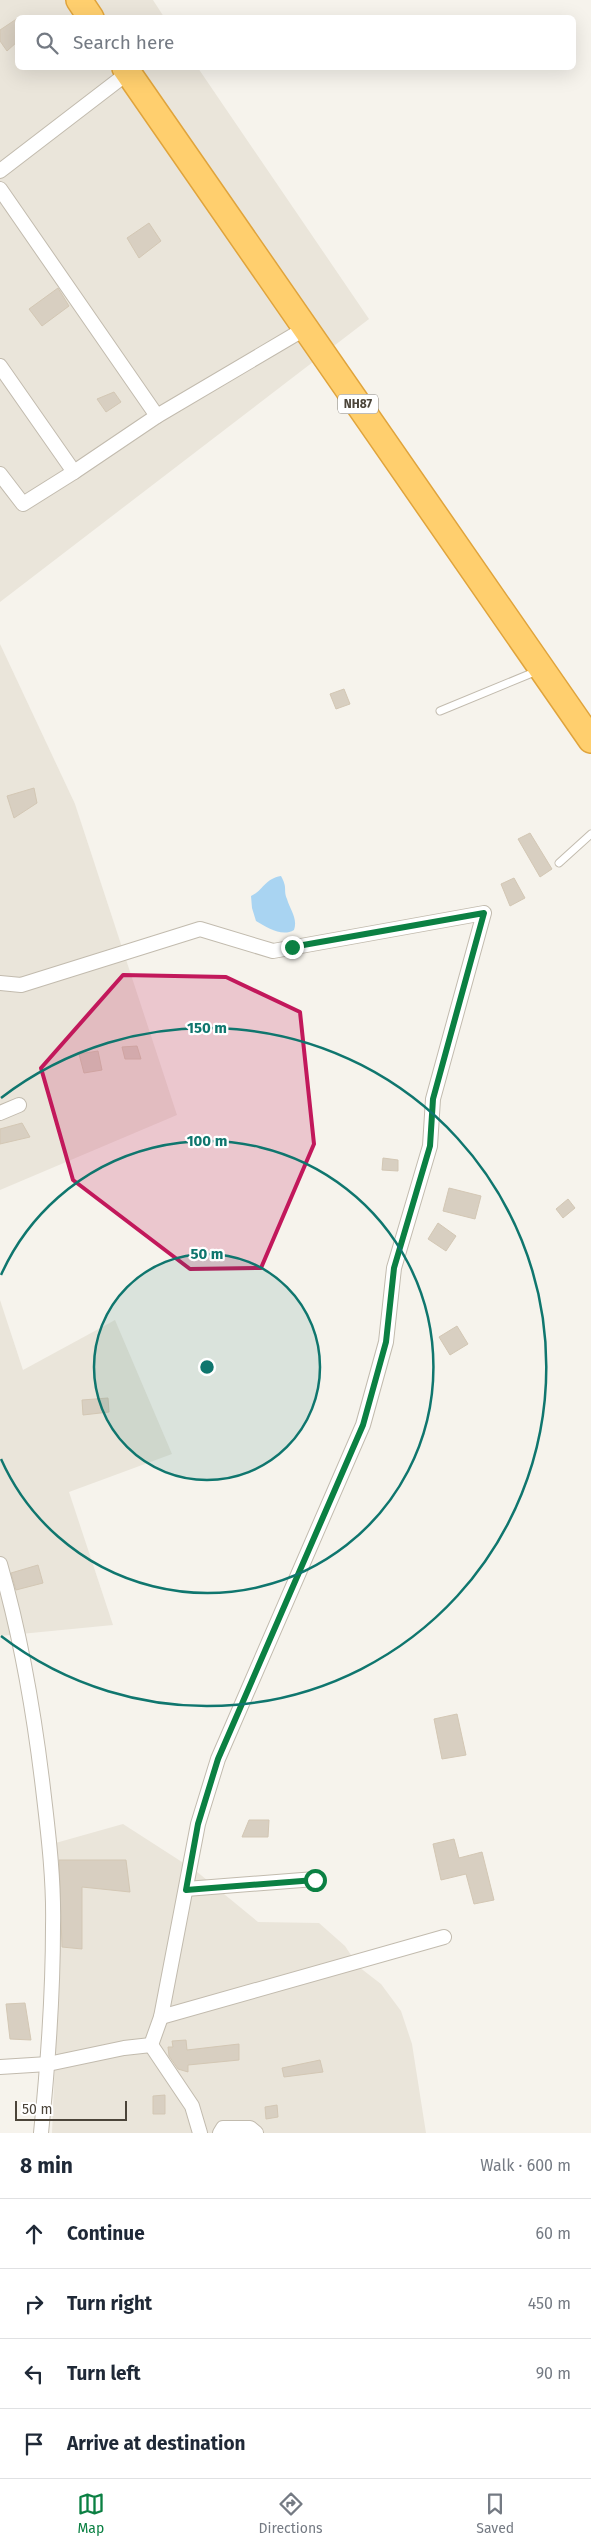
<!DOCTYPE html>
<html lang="en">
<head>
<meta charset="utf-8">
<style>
	body { margin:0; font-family:"Fira Sans",sans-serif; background:#f2f2f3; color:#1f2937 }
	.scale { position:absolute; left:15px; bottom:12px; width:112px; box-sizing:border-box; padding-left:5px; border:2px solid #4b4439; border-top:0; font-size:14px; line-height:18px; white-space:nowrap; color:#4b4439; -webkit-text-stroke:4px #fff; paint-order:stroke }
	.stop { position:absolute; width:15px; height:15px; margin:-11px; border:4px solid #0b8043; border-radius:50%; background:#fff }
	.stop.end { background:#0b8043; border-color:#fff; box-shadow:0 1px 5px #0008 }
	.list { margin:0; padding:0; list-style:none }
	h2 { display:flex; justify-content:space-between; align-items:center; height:65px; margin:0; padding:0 20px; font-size:21px }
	h2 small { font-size:16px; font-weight:400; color:#747a83 }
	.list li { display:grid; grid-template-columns:32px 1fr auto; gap:15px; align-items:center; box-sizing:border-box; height:70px; padding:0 20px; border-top:1px solid #e0e1e3 }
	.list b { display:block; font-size:19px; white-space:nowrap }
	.list em { font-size:16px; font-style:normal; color:#747a83 }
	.icon { flex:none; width:28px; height:28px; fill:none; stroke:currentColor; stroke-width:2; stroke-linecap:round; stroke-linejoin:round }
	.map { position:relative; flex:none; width:591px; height:2133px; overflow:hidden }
	.search { position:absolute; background:#fff; box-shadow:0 5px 20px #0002; left:15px; right:15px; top:15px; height:55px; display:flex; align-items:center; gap:12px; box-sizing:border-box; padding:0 18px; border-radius:8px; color:#747a83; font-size:19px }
	.sheet { height:345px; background:#fff }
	nav { display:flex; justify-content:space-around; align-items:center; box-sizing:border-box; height:70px; border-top:1px solid #e0e1e3; background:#fff; font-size:14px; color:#747a83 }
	nav a { display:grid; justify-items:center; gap:2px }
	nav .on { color:#0b8043 }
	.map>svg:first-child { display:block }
	.residential { fill:#eae5da }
	.water { fill:#a9d4f2 }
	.building { fill:#d8cfc1; stroke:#d3c7b4 }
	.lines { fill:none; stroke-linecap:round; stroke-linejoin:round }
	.lane-casing { stroke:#c2bbae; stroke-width:9 }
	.street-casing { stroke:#c2bbae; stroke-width:16 }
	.highway-casing { stroke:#e0a43c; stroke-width:28 }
	.lane { stroke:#fff; stroke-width:7 }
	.street { stroke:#fff; stroke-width:14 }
	.highway { stroke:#ffcf6e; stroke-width:25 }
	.route { stroke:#0b8043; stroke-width:6 }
	.marked { fill:#c2185b; fill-opacity:0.2; stroke:#c2185b; stroke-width:4; stroke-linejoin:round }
	.ring { fill:none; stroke:#0f766e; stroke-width:2.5 }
	.labels { text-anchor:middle; stroke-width:4.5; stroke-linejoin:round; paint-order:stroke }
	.shield { fill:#fff; stroke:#817c74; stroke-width:1 }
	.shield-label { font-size:12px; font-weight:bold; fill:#4b4439 }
	.centre { fill:#0f766e; stroke:#fff; stroke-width:2.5 }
	.ring-label { font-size:15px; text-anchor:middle; font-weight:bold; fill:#0f766e; stroke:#fff; stroke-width:4.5; stroke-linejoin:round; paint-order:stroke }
</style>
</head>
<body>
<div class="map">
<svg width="591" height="2133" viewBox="0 0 591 2133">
	<rect width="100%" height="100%" fill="#f6f3ec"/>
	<g class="residential">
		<path d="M0 0H153L164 17 18 18V68H198L369 319 0 602Z"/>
		<path d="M0 644 75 804 177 1115 0 1190Z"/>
		<path d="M0 1300 23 1370 115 1320 172 1454 69 1492 113 1625 0 1636Z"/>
		<path d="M123 1824 196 1871 258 1922 319 1923 345 1946 359 1967 381 1984 401 2011 412 2044 426 2133H52L58 1984 52 1844Z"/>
	</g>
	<path class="water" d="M281 876C288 889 283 889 287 899 290 910 298 918 294 930 282 937 268 928 256 921L252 908 251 896C264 890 264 879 281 876Z"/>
	<g class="building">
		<path d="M18 18V41L7 51 0 41V30Z"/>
		<path d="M149 223 161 241 139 258 127 238Z"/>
		<path d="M58 288 69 306 42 326 29 309Z"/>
		<path d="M114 392 121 402 106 412 97 399Z"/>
		<path d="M344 689 350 704 336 709 330 694Z"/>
		<path d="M34 788 37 803 14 818 7 796Z"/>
		<path d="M530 833 552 869 540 877 518 839Z"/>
		<path d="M514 878 525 898 510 906 501 884Z"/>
		<path d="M137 1046 141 1059H125L122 1047Z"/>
		<path d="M98 1051 102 1070 84 1073 79 1054Z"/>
		<path d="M22 1123 30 1137 0 1144V1129Z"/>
		<path d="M383 1158 398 1160V1171L382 1170Z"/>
		<path d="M449 1188 481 1196 475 1219 443 1211Z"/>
		<path d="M568 1199 575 1208 563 1218 556 1209Z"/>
		<path d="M438 1223 456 1236 446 1251 428 1239Z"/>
		<path d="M457 1326 468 1344 450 1355 439 1337Z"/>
		<path d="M108 1398 109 1412 83 1415 82 1400Z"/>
		<path d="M38 1565 43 1583 16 1590 11 1573Z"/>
		<path d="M457 1714 466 1755 442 1759 434 1719Z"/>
		<path d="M249 1820H269L268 1837H242Z"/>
		<path d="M454 1839 459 1858 482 1852 494 1900 474 1904 466 1874 441 1880 433 1844Z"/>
		<path d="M59 1860H126L130 1892 82 1887V1949L62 1947Z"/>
		<path d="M25 2003 31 2040 10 2039 6 2004Z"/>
		<path d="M186 2040 187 2050 239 2044V2060L188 2065V2072L178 2069 169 2056 168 2047H173L172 2041Z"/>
		<path d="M320 2060 323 2072 284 2077 282 2068Z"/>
		<path d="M165 2095V2114H153V2096Z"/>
		<path d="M277 2105 278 2117 266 2119 265 2107Z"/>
	</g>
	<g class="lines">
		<g class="lane-casing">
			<g id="lane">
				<path d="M440 711 537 671"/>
				<path d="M559 863 591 834"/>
			</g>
		</g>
		<g class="street-casing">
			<g id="street">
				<path d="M0 171 129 72"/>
				<path d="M0 189 157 416 306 328"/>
				<path d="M0 366 74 472 157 416"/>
				<path d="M0 474 23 504 74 472"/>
				<path d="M0 983 21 985 200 929 273 951 484 913 433 1099 430 1146 394 1268 386 1342 363 1425 218 1759 198 1824 161 2017 151 2045"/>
				<path d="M0 1113 19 1105"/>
				<path d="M0 1564C22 1640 35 1718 44 1797 49 1839 54 1883 53 1926 53 1995 48 2064 41 2133"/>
				<path d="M186 1889 315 1879"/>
				<path d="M161 2017 444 1937"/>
				<path d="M151 2045 192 2106 200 2133"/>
				<path d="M0 2067 48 2064 124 2048 151 2045"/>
				<path d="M220 2133 223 2128H250L256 2133"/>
			</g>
		</g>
		<g class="highway-casing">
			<g id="highway">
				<path d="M79 0 91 18"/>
				<path d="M125 68 591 740"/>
			</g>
		</g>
		<use href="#lane" class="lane"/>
		<use href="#street" class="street"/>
		<use href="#highway" class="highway"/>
	</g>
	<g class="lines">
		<path class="route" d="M292 947 484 913 433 1099 430 1146 394 1268 386 1342 363 1425 218 1759 198 1824 186 1890 315 1880"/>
	</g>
	<path class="marked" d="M123 975 226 977 300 1012 314 1144 261 1268 190 1269 73 1180 41 1068Z"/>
	<circle cx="207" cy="1367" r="113" fill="#0f766e" fill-opacity=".12"/>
	<g class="ring">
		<circle cx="207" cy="1367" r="113"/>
		<path d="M1 1275A226 226 0 1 1 1 1459"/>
		<path d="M1 1098A339 339 0 1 1 1 1636"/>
	</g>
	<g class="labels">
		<rect class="shield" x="338" y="394.5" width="40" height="19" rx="4"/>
		<g class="shield-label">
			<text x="358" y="408">NH87</text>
		</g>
	</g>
	<circle cx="207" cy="1367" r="8" class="centre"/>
	<g class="ring-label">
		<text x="207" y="1033">150 m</text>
		<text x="207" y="1146">100 m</text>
		<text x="207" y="1259">50 m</text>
	</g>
</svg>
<div class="scale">50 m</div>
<div class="stop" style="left:315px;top:1880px"></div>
<div class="stop end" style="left:292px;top:947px"></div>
<div class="search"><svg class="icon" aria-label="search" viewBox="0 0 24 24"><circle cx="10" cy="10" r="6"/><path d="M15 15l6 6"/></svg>Search here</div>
</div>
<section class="sheet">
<h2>8 min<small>Walk · 600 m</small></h2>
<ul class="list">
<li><svg class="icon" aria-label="ahead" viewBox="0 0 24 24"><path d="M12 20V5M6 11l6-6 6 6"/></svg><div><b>Continue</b></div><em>60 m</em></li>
<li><svg class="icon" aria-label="right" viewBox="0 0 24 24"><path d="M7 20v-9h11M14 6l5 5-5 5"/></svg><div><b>Turn right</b></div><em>450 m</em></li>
<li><svg class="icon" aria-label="left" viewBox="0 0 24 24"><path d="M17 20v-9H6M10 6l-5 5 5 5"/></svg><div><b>Turn left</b></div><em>90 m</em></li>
<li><svg class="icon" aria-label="arrive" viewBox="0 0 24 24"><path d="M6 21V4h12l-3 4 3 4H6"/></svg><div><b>Arrive at destination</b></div></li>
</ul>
</section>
<nav>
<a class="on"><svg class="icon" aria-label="map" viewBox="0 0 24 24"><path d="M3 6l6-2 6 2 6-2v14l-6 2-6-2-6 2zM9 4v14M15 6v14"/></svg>Map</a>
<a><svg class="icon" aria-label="directions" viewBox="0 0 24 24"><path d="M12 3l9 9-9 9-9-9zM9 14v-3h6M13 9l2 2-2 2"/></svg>Directions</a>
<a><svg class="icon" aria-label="saved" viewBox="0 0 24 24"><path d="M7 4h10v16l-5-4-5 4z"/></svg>Saved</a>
</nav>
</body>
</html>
